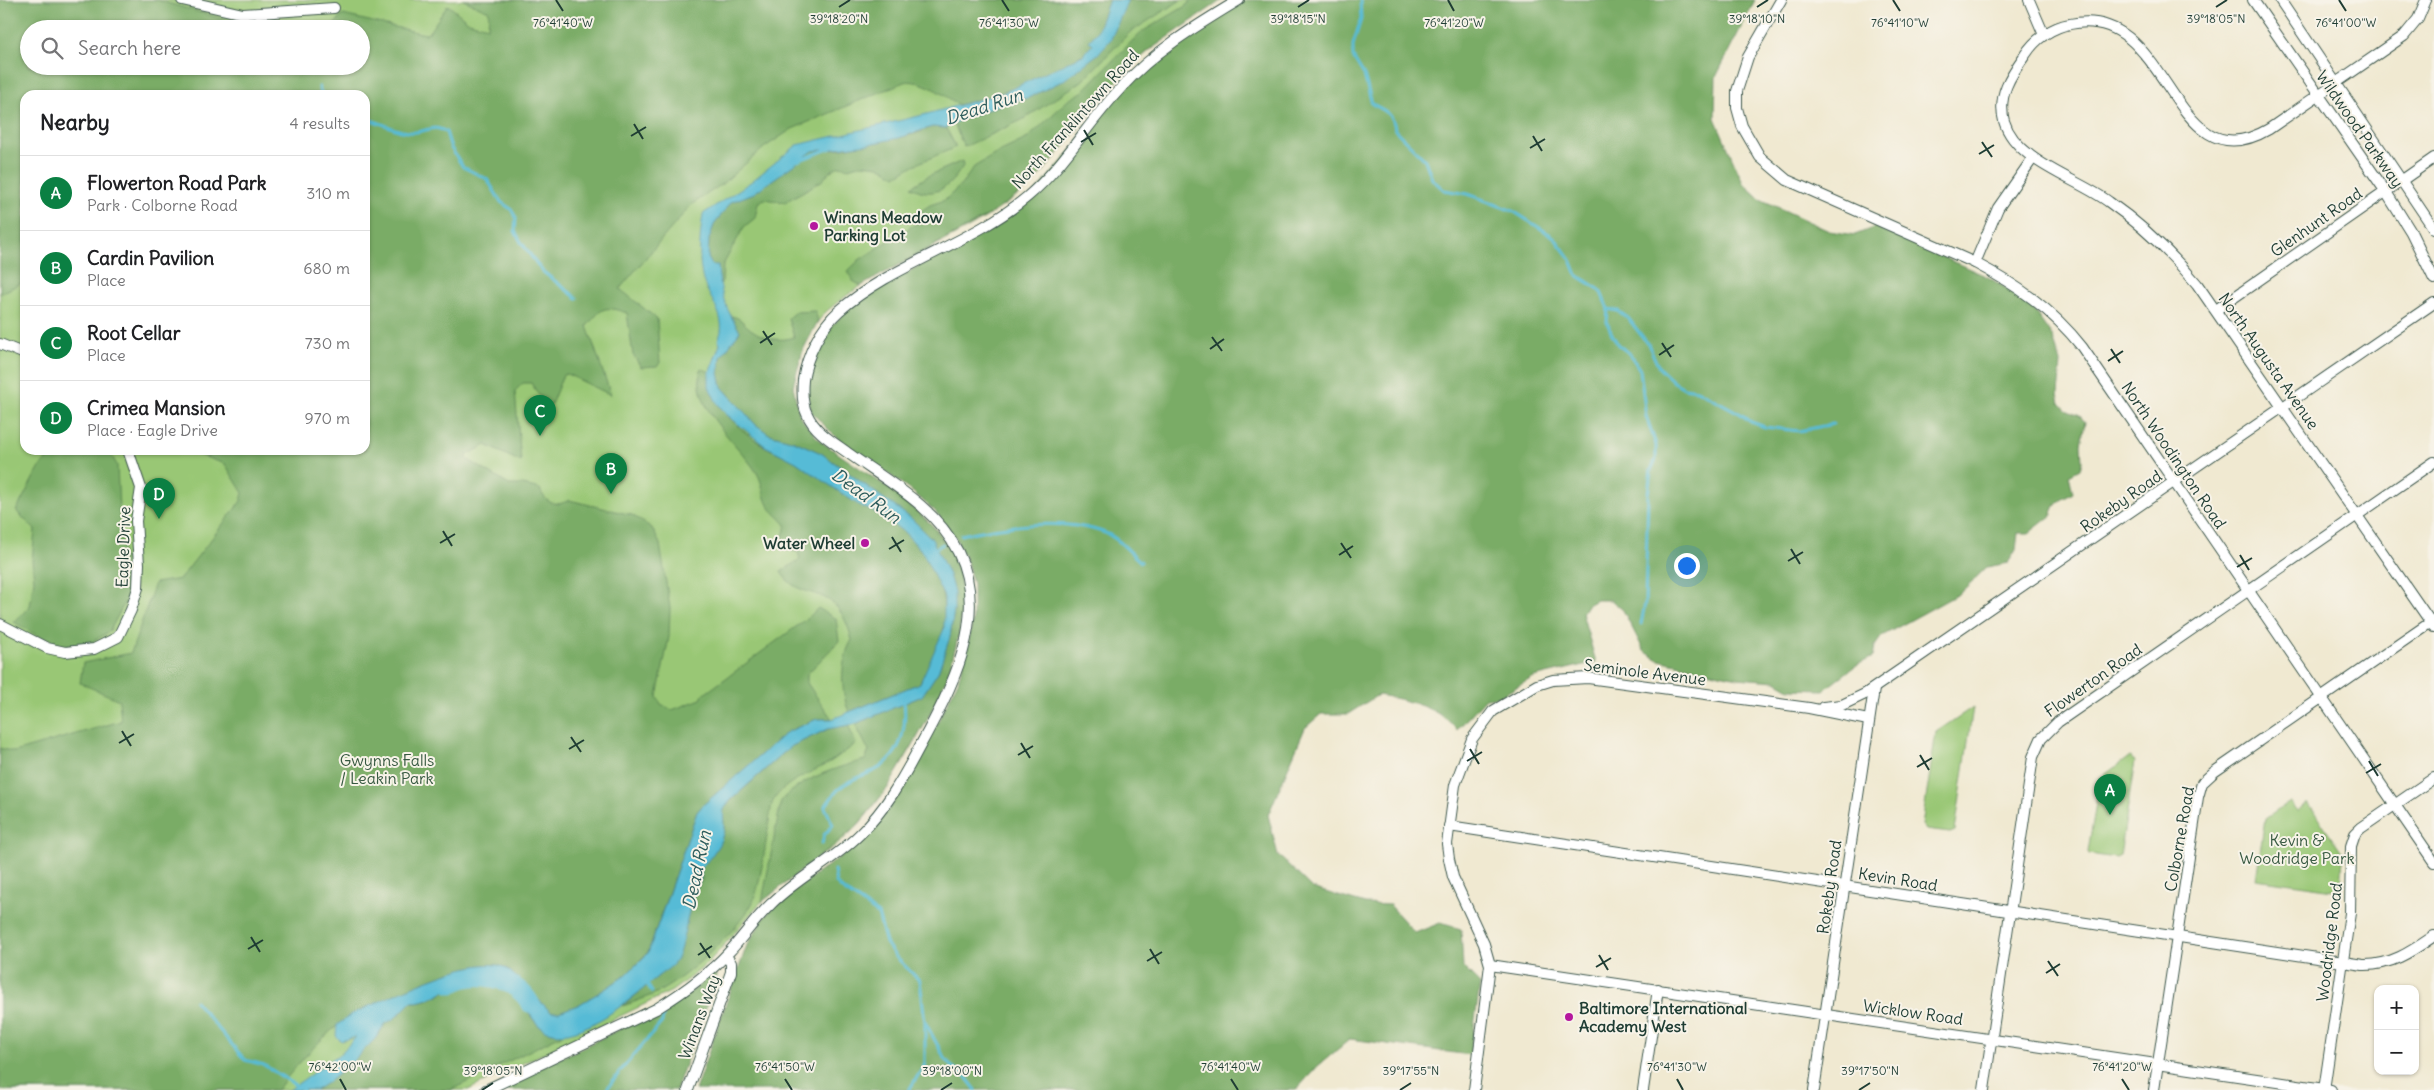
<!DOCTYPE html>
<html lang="en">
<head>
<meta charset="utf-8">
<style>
	body { margin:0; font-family:Delius,sans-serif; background:#f2f2f2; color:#202124 }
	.controls { position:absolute; right:15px; bottom:15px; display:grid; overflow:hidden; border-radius:10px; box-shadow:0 1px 4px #0004 }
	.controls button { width:45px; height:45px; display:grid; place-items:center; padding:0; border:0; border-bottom:1px solid #e0e0e0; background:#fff; color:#202124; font:25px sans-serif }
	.you { position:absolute; left:1686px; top:565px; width:18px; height:18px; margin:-12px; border:4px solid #fff; border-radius:50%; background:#1a73e8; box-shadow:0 0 0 8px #1a73e833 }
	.badge { display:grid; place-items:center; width:32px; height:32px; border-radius:50%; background:#0b8043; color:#fff; font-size:16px; font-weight:700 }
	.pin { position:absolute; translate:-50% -41px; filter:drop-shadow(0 1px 2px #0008) }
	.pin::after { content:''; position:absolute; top:26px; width:18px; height:15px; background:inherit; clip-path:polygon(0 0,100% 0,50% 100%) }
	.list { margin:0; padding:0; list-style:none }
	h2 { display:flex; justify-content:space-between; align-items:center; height:65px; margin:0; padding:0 20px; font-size:21px }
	h2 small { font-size:16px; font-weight:400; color:#757577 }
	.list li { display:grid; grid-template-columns:32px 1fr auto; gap:15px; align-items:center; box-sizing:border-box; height:75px; padding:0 20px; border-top:1px solid #e0e0e0 }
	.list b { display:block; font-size:19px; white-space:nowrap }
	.list p { margin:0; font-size:16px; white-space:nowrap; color:#757577 }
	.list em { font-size:16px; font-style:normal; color:#757577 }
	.icon { flex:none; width:28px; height:28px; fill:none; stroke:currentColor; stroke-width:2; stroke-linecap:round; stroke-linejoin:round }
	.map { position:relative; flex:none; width:2434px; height:1090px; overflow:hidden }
	.search { position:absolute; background:#fff; box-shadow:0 1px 4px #0004; left:20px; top:20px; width:350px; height:55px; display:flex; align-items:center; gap:12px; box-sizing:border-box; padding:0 18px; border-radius:28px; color:#757577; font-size:19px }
	.panel { position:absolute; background:#fff; box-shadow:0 1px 4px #0004; left:20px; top:90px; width:350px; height:365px; border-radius:15px }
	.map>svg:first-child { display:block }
	.green { fill:#99c775; stroke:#5c8254; fill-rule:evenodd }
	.forest { fill:#7aac66; stroke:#4c744d }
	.water { fill:#57bbd6; stroke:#3b7c85 }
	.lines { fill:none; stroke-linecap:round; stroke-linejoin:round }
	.stream { stroke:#57bbd6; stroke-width:3 }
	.river { stroke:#57bbd6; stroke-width:19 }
	.minor-casing { stroke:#3e574c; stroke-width:12 }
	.minor { stroke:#fff; stroke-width:10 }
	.ticks { fill:none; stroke:#1f3d34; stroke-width:2 }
	.poi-dot { fill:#b5179e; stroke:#f7f3e8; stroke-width:2 }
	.labels { text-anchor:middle; stroke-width:4; stroke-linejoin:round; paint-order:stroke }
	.street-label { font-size:16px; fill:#1f3d34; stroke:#f7f3e8 }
	.poi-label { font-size:16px; font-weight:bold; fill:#1f3d34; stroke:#f7f3e8; text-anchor:start }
	.park-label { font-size:16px; fill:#375941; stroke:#f7f3e8 }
	.water-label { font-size:18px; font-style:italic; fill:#2d5c5c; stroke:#f7f3e8 }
	.ticks-label { font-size:12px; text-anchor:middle; fill:#1f3d34; stroke:#f7f3e8; stroke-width:4; stroke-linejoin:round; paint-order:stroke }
</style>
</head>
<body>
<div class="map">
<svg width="2434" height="1090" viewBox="0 0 2434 1090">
	<rect width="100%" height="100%" fill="#f7f3e8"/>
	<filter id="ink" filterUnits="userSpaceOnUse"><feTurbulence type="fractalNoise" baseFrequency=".02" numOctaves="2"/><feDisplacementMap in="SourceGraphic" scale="10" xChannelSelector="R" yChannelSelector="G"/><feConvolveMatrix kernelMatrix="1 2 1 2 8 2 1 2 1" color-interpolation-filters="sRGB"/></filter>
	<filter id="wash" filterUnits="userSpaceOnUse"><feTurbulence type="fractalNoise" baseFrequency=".0096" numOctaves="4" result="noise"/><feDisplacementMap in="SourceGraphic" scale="20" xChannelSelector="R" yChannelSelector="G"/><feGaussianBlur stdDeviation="1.12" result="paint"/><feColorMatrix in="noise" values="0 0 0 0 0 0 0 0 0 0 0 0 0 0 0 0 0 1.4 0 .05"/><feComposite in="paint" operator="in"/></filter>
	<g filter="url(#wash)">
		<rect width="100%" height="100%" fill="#f0e9d1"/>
		<g class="green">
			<path d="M0 0H1222C1183 23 1144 51 1113 85 1081 120 1056 165 1018 195 960 241 885 262 828 310 811 325 792 368 793 391 794 404 799 419 808 429 821 445 840 455 857 467 882 484 907 501 929 522 994 582 949 682 913 745 896 774 880 801 858 825 831 855 792 870 765 898 743 921 724 948 700 970 691 977 681 984 672 991L468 1090H0ZM29 29H361V66H29ZM25 95H365V450H25Z"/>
			<path d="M1973 707 1955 831 1950 833 1926 830 1922 825 1936 732Z"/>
			<path d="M2129 757 2135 761 2120 856 2116 858 2089 854 2088 852 2100 778Z"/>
			<path d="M2290 802 2297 811 2308 803 2343 853 2341 891 2256 879 2265 819Z"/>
		</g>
		<g class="forest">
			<path d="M0 0H157L258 29H29V66H361V29H330L343 15 425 34 429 32 448 5 469 22 488 27 489 11 463 0H1109L1097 32 1089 41 1094 44C1064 74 1000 94 959 105 945 96 922 78 904 82L792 129 765 147 722 184 691 205 622 286 620 289 657 319 660 363 657 366 641 367 633 355 627 313C603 305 603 307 587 326L611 395 567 374 563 375 550 407 546 406 531 383H523L515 391 521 462 486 445 467 455V459L509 485H523L540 489C545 503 556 508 569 500L632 515 652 528 660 544 670 608 669 637 657 697 661 704 672 710 701 699 703 695 808 618 818 608 836 619 839 641 807 674V683L832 719H817L787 732 703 805 697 812 648 952 626 975 602 991 578 1005 559 1012H551C541 1003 514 972 504 967 472 954 384 1000 352 1014 323 1035 299 1062 277 1090H0V748L14 752 121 721 119 700 80 683 83 663 131 653 155 583 180 579 241 501 243 493 225 464 185 450H365V95H25V281L0 294Z"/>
			<path d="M1128 0H1181L1129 33 1082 81 1024 119 964 147 954 124 956 122 1007 102 1028 98 1064 80 1121 13Z"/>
			<path d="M1192 0H1222L1147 52 1113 85 1042 173 1019 194 994 212 861 286 853 281 848 271 859 260 920 221 921 211 930 205 945 200 962 184 974 167 999 152 1028 138 1067 101 1082 92 1140 33 1184 7Z"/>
			<path d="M1246 0H1755L1716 77 1715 118 1743 183 1760 199 1829 231 1855 235 1875 227 1988 277 2028 302 2053 338 2061 363 2058 394 2060 403 2066 410 2080 416 2085 422 2081 444 2082 462 2080 469 2069 475 2073 493C2063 499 2053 503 2052 515L2029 533H2018L2016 550 2008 563 1987 567 1960 593 1882 636 1875 646 1873 657 1855 666 1824 690 1790 689 1776 681 1737 678 1659 660 1644 651 1623 610 1611 600H1596L1587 605 1582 613 1596 662 1534 677 1499 697 1486 698 1457 730C1439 707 1406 700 1378 695L1348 714H1321L1305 728 1268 815 1278 855 1312 888 1365 904 1390 905 1415 933 1440 923 1461 929 1463 967 1480 984 1470 1055 1350 1039 1318 1066 1296 1090H695L747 945 766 915 790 893 844 854 867 834 890 807 918 762 958 681 967 651 973 618V584L967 562 955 537 935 511 908 488 836 437 812 413 807 395 810 369 830 328 848 309 877 290 1023 206 1121 93 1153 61 1191 33Z"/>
			<path d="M932 127 946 128 956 147 914 165 896 176 879 166 862 164 848 168 839 166 829 172 823 180 785 202 764 199 758 203 755 218 744 227 723 265 722 282 719 285 718 266 712 265 708 258 709 239 714 225 731 202 754 193 813 151 843 148 915 134Z"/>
			<path d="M962 161 963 166C950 187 935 200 911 187L928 176Z"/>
			<path d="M815 311 818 321 803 350 793 386 800 417 820 441 890 489 932 525 951 553 960 578 962 603 959 634 947 678 926 722 887 789 856 827 762 902 781 801C802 778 835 768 865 760L869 751 855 724 922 696 938 672 950 637 954 610 912 519 821 453 794 441 769 434 755 424 722 387 719 373 721 357 740 331 730 316C742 317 743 324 752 330 765 339 781 342 794 337L788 318 795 312Z"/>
			<path d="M701 368 710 372C703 400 744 434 766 447 775 452 787 456 796 462 818 475 837 492 859 505 866 509 873 511 880 514 918 537 950 581 944 627 942 643 927 668 920 683L849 712C840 690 840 660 852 640 836 577 802 606 781 572L800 559 798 552 787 550 782 540 786 525C781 518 772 512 768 505 763 496 763 483 757 473 737 441 691 410 701 368Z"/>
			<path d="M53 450H108L117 465 120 532 129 595 109 632 83 647 50 643 14 622 30 606 34 580 32 560 35 530 16 511 36 473Z"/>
			<path d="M848 725 856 744C848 749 841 755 833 760 812 774 785 779 772 803 768 825 761 887 752 904 736 932 690 974 662 990 650 997 636 1001 623 1006L675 962 694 894 702 880 700 868C710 859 724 841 724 827 724 820 722 815 724 807L790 747 828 729Z"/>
			<path d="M712 973 716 975V980L676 1090H494L666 1007 695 989Z"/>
			<path d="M478 975C532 975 516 1020 550 1032 554 1034 561 1033 565 1033L451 1090H316L349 1065 375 1039 385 1024 395 1018 411 1002C435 1003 455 982 478 975Z"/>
		</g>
		<path class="water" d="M1109 0H1128L1111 39 1098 54 1064 80 1028 98 1007 102 962 119 946 128 932 127 899 138 869 144 813 151 754 193 731 202 714 225 709 239 708 258 712 265H718C719 290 726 311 740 331L721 357 719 373 722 387 755 424 769 434 794 441 821 453 912 519 932 539 949 575 954 592V610L950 637 938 672 922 696 855 724 828 729 790 747 732 799C720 812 724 812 724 827 724 842 710 859 701 868 702 883 697 884 693 896 688 911 682 953 675 962 671 968 663 972 657 977 637 995 579 1044 549 1032 522 1021 525 980 492 975 461 970 441 1003 411 1002L395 1018 385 1024 375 1039 349 1065 327 1083 316 1090H289L341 1053 356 1037 341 1041 336 1036 337 1025 352 1014C384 1000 473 953 504 967 512 971 542 1004 551 1012H559L578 1005 602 991 626 975 648 953 697 812 703 805 787 732 817 719H832L920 683 944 629V597L922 551 905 533 879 514 860 506 796 462 765 446 727 415 717 403 709 387V374L720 344 718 340C730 317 706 297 702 276 698 254 700 235 703 214L752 181 797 145 923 115 1003 93 1083 55 1093 44 1089 41 1097 32Z"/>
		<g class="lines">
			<g class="stream">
				<path d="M1360 0 1361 19 1353 45V57L1364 75 1372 104C1386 111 1394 114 1395 130L1425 160 1432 179 1444 190 1468 194 1513 211 1554 237 1571 260 1577 275 1600 290 1608 309 1607 322 1611 332 1618 345 1629 353 1640 370 1646 416 1656 445V459L1651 470 1648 494 1645 603 1641 624"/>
				<path d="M319 87 322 95"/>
				<path d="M365 119C382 121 397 134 416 132 429 131 433 124 446 132L451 148 463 167 487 179 501 202 511 209 516 218 515 231 521 242 542 271 577 298"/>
				<path d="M797 161 831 148"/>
				<path d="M1608 309 1618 311 1628 318 1648 344 1659 368 1674 382 1684 388 1697 390 1741 414 1751 422 1765 427 1799 431 1833 424"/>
				<path d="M961 535C1002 526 1065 517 1105 533 1118 537 1131 554 1141 562"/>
				<path d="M933 550 943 544"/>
				<path d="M822 844 824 835 833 825 825 807C830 800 834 793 840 788 850 779 862 776 874 771 901 757 907 729 904 701"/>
				<path d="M834 870 836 883 842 889 878 914 886 943 895 956 920 981 925 1022 944 1057 951 1066 965 1076 976 1090"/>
				<path d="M647 984 652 992"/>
				<path d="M195 1001 245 1060 264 1065 303 1090"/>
				<path d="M606 1090C623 1066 643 1045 662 1022L663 1015"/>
				<path d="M909 1090 925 1064V1023"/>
			</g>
			<path class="river" d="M451 984C476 969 516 978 530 1003"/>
		</g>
	</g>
	<g filter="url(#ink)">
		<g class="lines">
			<g class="minor-casing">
				<g id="minor">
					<path d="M182 0 243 14 334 8"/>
					<path d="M1781 0 1748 57 1737 91V108L1742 126 1760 157 1787 180 1975 263C2017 285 2052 309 2082 347L2434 862"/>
					<path d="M2029 0 2044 35"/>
					<path d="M2253 0 2386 192 2411 232 2434 279"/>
					<path d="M2280 0 2434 229"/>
					<path d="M2426 0 2418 19 2404 36 2269 129C2169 188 2173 2 2070 24 2052 27 2035 39 2025 55 2011 75 1997 95 2004 121 2016 162 2077 178 2109 202 2142 225 2171 253 2197 284L2434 627"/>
					<path d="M1975 263 1998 208 2033 158"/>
					<path d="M2216 310 2434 158"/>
					<path d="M0 344 25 354"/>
					<path d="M0 624 47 648 65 652 94 649 118 637 131 610 138 588 139 564 136 521 141 488 128 450"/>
					<path d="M1823 707 1842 705 1865 694 2434 303"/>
					<path d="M1449 826 2363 965C2391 966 2412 951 2434 936"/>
					<path d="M1490 965 2331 1090"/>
					<path d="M486 1090 656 1009C682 993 708 975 729 952 743 937 755 919 771 904 798 877 833 861 860 834 886 809 903 778 920 746 951 689 990 617 958 552 936 507 887 481 848 453 833 442 815 432 807 414 802 404 802 391 803 380 807 355 820 328 839 311 894 263 971 244 1027 197 1064 166 1087 124 1120 89 1154 51 1196 26 1239 0"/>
					<path d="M688 1090 731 972V963L726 956"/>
					<path d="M1474 1090 1490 965 1484 944 1453 877 1449 859 1447 844 1455 785 1472 739 1493 711 1537 685 1553 680 1588 678 1809 708 1868 720"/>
					<path d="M1643 1090 1658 989"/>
					<path d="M1814 1090 1874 689"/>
					<path d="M1984 1090 2033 757 2041 739 2058 722 2434 462"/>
					<path d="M2154 1090 2198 797 2202 783 2214 772 2434 620"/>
					<path d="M2324 1090 2350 913 2351 846 2355 834 2361 828 2434 778"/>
				</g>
			</g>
			<use href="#minor" class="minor"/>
		</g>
	</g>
	<path class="ticks" d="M556 0 563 11M1002 0 1009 11M1448 0 1454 11M1893 0 1900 11M2339 0 2346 11M839 7 850 0M1298 7 1309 0M1757 7 1768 0M2216 7 2227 0M634 124 643 139M1084 130 1093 145M631 136 646 127M1533 136 1542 151M1081 142 1096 133M1982 142 1992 157M1530 148 1545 139M1979 154 1994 145M763 331 772 345M1212 337 1222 351M760 343 775 333M1662 343 1671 357M1210 349 1224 339M2111 349 2120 363M1659 355 1674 345M2108 361 2123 351M443 531 452 546M892 537 901 552M440 543 455 534M1341 543 1351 558M889 549 904 540M1791 549 1800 564M1339 555 1353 546M2240 555 2249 570M1788 561 1803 552M2237 567 2252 558M122 731 131 746M571 737 581 752M119 743 134 734M1021 743 1030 758M569 749 584 740M1470 749 1479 764M1018 755 1033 746M1920 755 1929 770M1467 761 1482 752M2369 761 2378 776M1917 767 1932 758M2366 773 2381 764M251 937 260 952M700 943 710 958M248 949 263 940M1150 949 1159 964M698 955 712 946M1599 955 1608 970M1147 961 1162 952M2048 961 2058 976M1596 967 1611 958M2046 973 2060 964M340 1079 346 1090M785 1079 792 1090M1231 1079 1238 1090M1677 1079 1683 1090M2122 1079 2129 1090M482 1090 493 1083M941 1090 952 1083M1400 1090 1411 1083M1859 1090 1870 1083"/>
	<g class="poi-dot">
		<circle cx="814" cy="226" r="5"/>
		<circle cx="865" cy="543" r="5"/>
		<circle cx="1569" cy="1017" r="5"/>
	</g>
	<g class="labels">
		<g class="street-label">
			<text transform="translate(1075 119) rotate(-48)" y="6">North Franklintown Road</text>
			<text transform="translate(2360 129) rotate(55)" y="6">Wildwood Parkway</text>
			<text transform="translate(2316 222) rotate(-35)" y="6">Glenhunt Road</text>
			<text transform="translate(2269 361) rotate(55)" y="6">North Augusta Avenue</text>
			<text transform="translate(2174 455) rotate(56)" y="6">North Woodington Road</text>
			<text transform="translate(2121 501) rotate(-35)" y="6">Rokeby Road</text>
			<text transform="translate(123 547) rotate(-88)" y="6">Eagle Drive</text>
			<text transform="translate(1645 672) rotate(7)" y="6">Seminole Avenue</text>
			<text transform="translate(2093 680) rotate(-35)" y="6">Flowerton Road</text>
			<text transform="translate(2179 839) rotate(-80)" y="6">Colborne Road</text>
			<text transform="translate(1898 879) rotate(9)" y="6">Kevin Road</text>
			<text transform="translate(1829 887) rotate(-82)" y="6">Rokeby Road</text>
			<text transform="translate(2329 942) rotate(-83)" y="6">Woodridge Road</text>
			<text transform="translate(1913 1012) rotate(8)" y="6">Wicklow Road</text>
			<text transform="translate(699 1017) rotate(-69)" y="6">Winans Way</text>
		</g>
		<g class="poi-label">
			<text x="824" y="223">Winans Meadow<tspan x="824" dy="18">Parking Lot</tspan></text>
			<text x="855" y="549" text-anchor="end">Water Wheel</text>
			<text x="1579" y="1014">Baltimore International<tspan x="1579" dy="18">Academy West</tspan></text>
		</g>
		<g class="park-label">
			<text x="387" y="766">Gwynns Falls<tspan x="387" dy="18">/ Leakin Park</tspan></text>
			<text x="2297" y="846">Kevin &amp;<tspan x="2297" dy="18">Woodridge Park</tspan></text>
		</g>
		<g class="water-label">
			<text transform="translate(984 107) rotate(-18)" y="6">Dead Run</text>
			<text transform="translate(866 496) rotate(36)" y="6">Dead Run</text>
			<text transform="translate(697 870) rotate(-78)" y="6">Dead Run</text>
		</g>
	</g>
	<g class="ticks-label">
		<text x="839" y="23">39°18'20"N</text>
		<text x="1298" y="23">39°18'15"N</text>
		<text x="1757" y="23">39°18'10"N</text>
		<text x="2216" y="23">39°18'05"N</text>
		<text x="563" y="27">76°41'40"W</text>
		<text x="1009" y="27">76°41'30"W</text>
		<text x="1454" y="27">76°41'20"W</text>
		<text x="1900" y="27">76°41'10"W</text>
		<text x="2346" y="27">76°41'00"W</text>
		<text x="340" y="1071">76°42'00"W</text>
		<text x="785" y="1071">76°41'50"W</text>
		<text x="1231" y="1071">76°41'40"W</text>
		<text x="1677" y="1071">76°41'30"W</text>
		<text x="2122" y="1071">76°41'20"W</text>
		<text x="493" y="1075">39°18'05"N</text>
		<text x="952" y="1075">39°18'00"N</text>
		<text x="1411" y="1075">39°17'55"N</text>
		<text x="1870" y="1075">39°17'50"N</text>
	</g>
</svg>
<div class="controls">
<button>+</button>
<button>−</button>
</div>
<div class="you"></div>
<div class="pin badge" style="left:2110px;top:815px">A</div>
<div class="pin badge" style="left:611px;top:494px">B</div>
<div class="pin badge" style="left:540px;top:436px">C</div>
<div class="pin badge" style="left:159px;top:519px">D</div>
<div class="search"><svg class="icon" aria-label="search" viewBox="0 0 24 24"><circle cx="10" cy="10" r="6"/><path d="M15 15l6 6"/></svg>Search here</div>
<section class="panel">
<h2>Nearby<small>4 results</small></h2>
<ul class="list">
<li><span class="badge">A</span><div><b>Flowerton Road Park</b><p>Park · Colborne Road</p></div><em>310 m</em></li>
<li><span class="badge">B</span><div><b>Cardin Pavilion</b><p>Place</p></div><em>680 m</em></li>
<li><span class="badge">C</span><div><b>Root Cellar</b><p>Place</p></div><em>730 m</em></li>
<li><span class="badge">D</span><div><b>Crimea Mansion</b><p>Place · Eagle Drive</p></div><em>970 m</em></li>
</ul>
</section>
</div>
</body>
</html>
